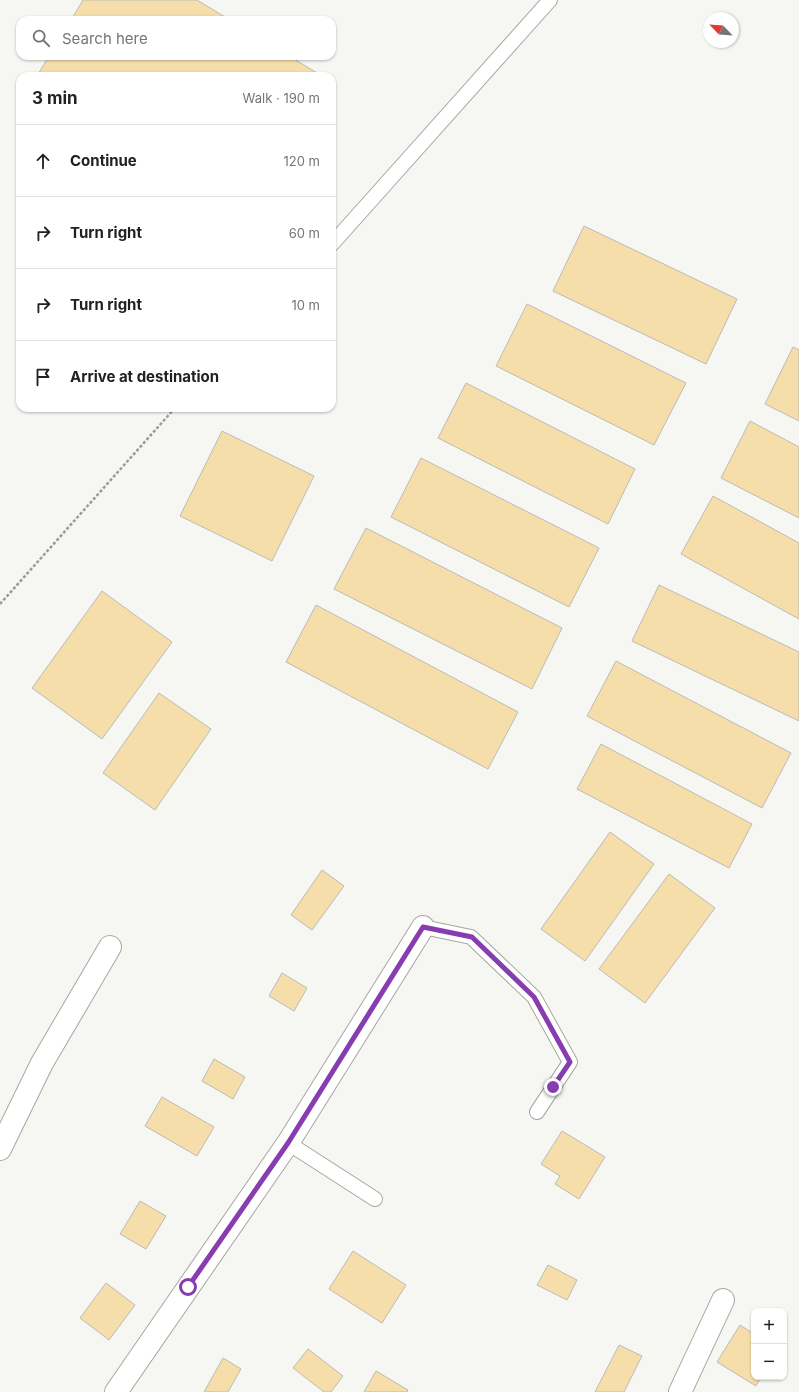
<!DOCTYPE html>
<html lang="en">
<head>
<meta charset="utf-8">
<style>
	body { margin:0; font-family:Inter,sans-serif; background:#f6f6f6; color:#202124 }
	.controls { position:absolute; right:12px; bottom:12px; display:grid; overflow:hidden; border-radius:8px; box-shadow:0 1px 3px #0004 }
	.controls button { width:36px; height:36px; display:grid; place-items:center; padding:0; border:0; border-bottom:1px solid #e0e0e0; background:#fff; color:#202124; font:20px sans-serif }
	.compass { position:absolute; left:703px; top:12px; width:36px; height:36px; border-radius:50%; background:#fff; box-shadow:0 1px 3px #0004; rotate:295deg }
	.stop { position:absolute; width:12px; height:12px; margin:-9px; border:3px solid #873daf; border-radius:50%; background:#fff }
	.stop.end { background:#873daf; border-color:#fff; box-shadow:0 1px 4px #0008 }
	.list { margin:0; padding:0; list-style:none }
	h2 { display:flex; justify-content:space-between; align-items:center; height:52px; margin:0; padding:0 16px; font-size:17px }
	h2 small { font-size:13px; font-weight:400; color:#757577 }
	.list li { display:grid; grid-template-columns:26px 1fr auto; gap:12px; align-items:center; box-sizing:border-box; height:72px; padding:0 16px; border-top:1px solid #e0e0e0 }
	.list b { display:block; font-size:15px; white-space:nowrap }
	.list em { font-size:13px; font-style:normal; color:#757577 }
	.icon { flex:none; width:22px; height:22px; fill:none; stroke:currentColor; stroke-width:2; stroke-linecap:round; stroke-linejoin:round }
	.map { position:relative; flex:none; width:799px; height:1392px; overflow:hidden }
	.search { position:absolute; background:#fff; box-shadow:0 1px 3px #0004; left:16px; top:16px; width:320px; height:44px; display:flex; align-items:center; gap:10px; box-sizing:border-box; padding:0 14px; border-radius:12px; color:#757577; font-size:15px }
	.panel { position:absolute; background:#fff; box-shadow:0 1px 3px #0004; left:16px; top:72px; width:320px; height:340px; border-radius:12px }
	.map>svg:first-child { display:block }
	.building { fill:#f6deab; stroke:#bcbab6 }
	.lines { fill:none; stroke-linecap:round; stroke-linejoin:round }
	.service-casing { stroke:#a6a7a3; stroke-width:16 }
	.minor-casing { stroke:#a6a7a3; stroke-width:24 }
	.path { stroke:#9a9b98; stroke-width:2.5; stroke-dasharray:3 2; stroke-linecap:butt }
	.service { stroke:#fff; stroke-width:14 }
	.minor { stroke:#fff; stroke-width:22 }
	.route { stroke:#873daf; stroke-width:5 }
</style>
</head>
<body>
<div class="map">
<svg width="799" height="1392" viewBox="0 0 799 1392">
	<rect width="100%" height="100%" fill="#f6f7f3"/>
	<g class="building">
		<path d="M83 0H197L230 20H71Z"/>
		<path d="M49 56H289L322 76H37Z"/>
		<path d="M584 226 737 299 706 364 553 291Z"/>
		<path d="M527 304 686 383 654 445 496 366Z"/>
		<path d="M793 347 799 350V421L765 404Z"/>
		<path d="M466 383 635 469 608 524 438 438Z"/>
		<path d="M750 421 799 447V518L721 478Z"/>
		<path d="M222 431 314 476 272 561 180 516Z"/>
		<path d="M421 458 599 548 569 607 391 517Z"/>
		<path d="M713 496 799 543V619L681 554Z"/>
		<path d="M366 528 562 628 532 689 334 589Z"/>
		<path d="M659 585 799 652V721L632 641Z"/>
		<path d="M102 591 172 642 102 739 32 688Z"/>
		<path d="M316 605 518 712 488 769 286 662Z"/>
		<path d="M616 661 791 753 762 808 587 716Z"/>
		<path d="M159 693 211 729 155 810 103 773Z"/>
		<path d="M601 744 752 824 729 868 577 789Z"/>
		<path d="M610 832 654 864 585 961 541 929Z"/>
		<path d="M322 870 344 886 312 930 291 915Z"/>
		<path d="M669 874 715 908 645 1003 599 969Z"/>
		<path d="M282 973 307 988 294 1011 269 996Z"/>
		<path d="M214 1059 245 1077 233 1099 202 1081Z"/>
		<path d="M162 1097 214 1127 197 1156 145 1126Z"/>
		<path d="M562 1131 605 1157 579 1199 555 1184 560 1176 541 1164Z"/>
		<path d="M140 1201 166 1216 146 1249 120 1234Z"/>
		<path d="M353 1251 406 1285 382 1323 329 1289Z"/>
		<path d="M548 1265 577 1280 567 1300 537 1285Z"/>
		<path d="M106 1283 135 1305 109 1340 80 1318Z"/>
		<path d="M740 1325 754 1334V1377H761L756 1386 717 1362Z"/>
		<path d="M619 1345 642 1356 624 1392H595Z"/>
		<path d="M308 1349 343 1376 331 1392H324L293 1368Z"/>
		<path d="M223 1358 241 1369 228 1392H204Z"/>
		<path d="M376 1371 408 1390 407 1392H364Z"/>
	</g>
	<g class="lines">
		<g class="service-casing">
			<g id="service">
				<path d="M332 244 550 0"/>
				<path d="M423 927 471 937 534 997 570 1062 537 1112"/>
				<path d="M288 1143 375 1199"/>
			</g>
		</g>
		<g class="minor-casing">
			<g id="minor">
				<path d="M0 1149 42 1063 110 947"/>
				<path d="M116 1392 288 1143 423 927"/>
				<path d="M680 1392 723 1300"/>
			</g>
		</g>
		<path class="path" d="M0 604 175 408"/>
		<use href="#service" class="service"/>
		<use href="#minor" class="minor"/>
	</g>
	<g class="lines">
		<path class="route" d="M188 1287 288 1143 423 927 472 937 534 997 570 1062 553 1087"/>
	</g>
</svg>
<div class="controls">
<button>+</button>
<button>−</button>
</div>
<svg class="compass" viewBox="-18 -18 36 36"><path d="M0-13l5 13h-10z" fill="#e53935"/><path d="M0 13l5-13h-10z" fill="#757577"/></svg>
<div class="stop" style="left:188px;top:1287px"></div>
<div class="stop end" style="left:553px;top:1087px"></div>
<div class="search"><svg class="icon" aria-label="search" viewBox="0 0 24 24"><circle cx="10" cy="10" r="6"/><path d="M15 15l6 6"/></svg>Search here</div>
<section class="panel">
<h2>3 min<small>Walk · 190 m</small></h2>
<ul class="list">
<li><svg class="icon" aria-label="ahead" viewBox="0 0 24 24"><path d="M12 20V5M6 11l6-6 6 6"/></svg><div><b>Continue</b></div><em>120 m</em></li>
<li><svg class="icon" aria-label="right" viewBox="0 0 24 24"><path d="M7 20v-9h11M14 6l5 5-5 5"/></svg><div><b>Turn right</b></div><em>60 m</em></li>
<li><svg class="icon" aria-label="right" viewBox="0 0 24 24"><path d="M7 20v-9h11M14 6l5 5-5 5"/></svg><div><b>Turn right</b></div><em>10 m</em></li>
<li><svg class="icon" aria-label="arrive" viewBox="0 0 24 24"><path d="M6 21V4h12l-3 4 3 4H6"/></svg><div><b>Arrive at destination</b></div></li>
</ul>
</section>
</div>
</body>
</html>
